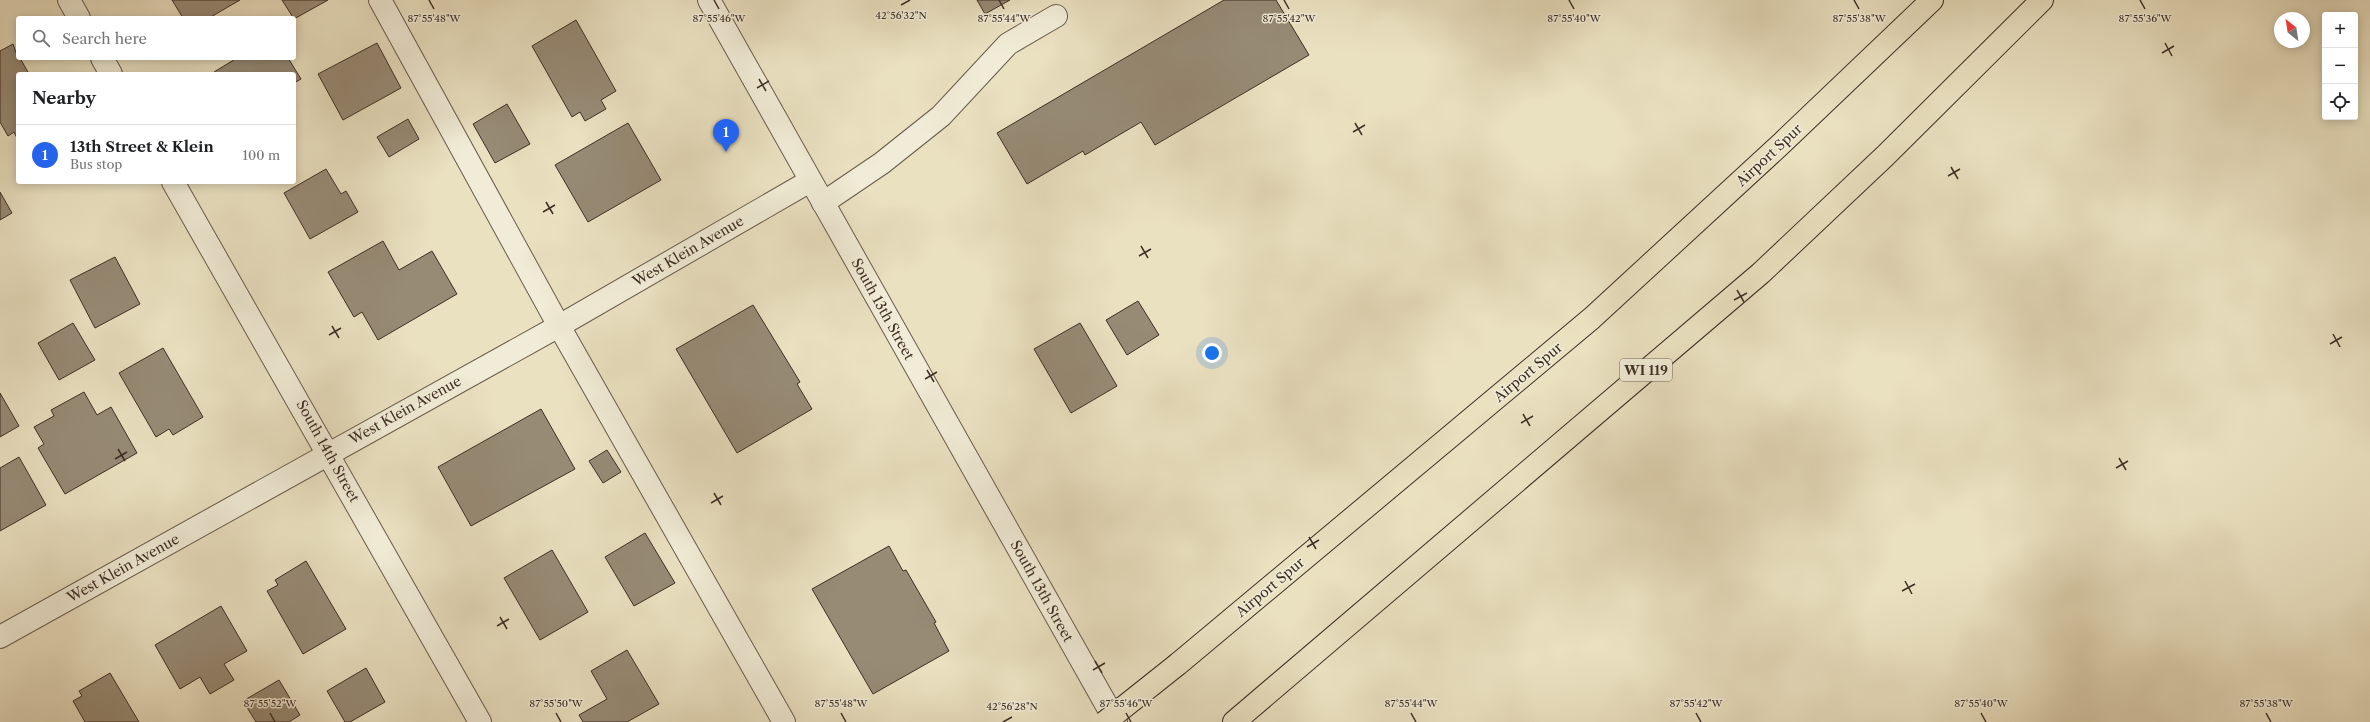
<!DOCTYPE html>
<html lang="en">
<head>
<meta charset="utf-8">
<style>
	body { margin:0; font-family:"Libre Caslon Text",serif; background:#f6f6f6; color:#202124 }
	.controls { position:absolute; right:12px; top:12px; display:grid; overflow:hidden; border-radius:4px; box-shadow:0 2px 10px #0003 }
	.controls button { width:36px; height:36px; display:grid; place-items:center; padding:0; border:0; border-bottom:1px solid #e0e0e0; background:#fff; color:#202124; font:20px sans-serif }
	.compass { position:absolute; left:2274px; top:12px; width:36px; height:36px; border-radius:50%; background:#fff; box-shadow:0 2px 10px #0003; rotate:330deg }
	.you { position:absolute; left:1212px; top:353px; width:14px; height:14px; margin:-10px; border:3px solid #fff; border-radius:50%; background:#1a73e8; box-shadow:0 0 0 6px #1a73e833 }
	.badge { display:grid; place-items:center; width:26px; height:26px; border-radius:50%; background:#2563eb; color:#fff; font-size:13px; font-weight:700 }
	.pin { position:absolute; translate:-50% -33px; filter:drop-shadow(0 1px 2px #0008) }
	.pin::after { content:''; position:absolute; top:21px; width:14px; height:12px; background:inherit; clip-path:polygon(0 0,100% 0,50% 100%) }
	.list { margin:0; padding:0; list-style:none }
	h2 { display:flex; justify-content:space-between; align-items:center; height:52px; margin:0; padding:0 16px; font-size:17px }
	h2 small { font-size:13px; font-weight:400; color:#757577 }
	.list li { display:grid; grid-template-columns:26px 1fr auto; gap:12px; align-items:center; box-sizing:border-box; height:60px; padding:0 16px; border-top:1px solid #e0e0e0 }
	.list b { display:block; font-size:15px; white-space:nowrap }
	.list p { margin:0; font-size:13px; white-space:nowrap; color:#757577 }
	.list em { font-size:13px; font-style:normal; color:#757577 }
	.icon { flex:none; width:22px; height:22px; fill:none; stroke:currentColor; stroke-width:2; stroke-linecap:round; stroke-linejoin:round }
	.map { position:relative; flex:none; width:2370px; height:722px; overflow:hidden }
	.search { position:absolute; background:#fff; box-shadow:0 2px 10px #0003; left:16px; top:16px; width:280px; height:44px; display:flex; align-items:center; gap:10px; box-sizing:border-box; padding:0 14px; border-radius:4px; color:#757577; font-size:15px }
	.panel { position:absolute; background:#fff; box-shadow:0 2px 10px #0003; left:16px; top:72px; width:280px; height:112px; border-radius:4px }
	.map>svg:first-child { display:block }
	.building { fill:#978b76; stroke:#3e2e25 }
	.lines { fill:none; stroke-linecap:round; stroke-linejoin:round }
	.minor-casing { stroke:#695b4c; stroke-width:24 }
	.highway-casing { stroke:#3e2e25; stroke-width:24 }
	.minor { stroke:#f1ecd7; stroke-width:22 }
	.highway { stroke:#eae1c1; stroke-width:22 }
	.highway-bridge-casing { stroke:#3e2e25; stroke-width:24; stroke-linecap:butt }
	.highway-bridge { stroke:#eae1c1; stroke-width:22 }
	.ticks { fill:none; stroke:#3e2e25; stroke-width:1.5 }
	.labels { text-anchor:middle; stroke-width:3; stroke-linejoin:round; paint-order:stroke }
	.shield { fill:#f1ecd7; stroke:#74675a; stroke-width:1 }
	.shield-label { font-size:13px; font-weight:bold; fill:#3e2e25 }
	.street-label { font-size:14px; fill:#3e2e25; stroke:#f1ecd7 }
	.ticks-label { font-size:10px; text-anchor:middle; fill:#3e2e25; stroke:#f1ecd7; stroke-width:3; stroke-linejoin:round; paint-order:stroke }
</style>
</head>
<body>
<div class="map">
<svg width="2370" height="722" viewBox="0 0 2370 722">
	<rect width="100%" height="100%" fill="#eae1c1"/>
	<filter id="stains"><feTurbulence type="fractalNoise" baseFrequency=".005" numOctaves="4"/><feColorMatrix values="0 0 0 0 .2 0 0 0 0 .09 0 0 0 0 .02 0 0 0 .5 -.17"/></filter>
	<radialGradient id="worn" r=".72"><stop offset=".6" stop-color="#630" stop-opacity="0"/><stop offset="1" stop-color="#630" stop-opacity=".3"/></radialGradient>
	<g class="building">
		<path d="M172 0H240L209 18H183Z"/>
		<path d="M282 0H328L294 19Z"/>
		<path d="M977 0H1010L985 14Z"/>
		<path d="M1224 0H1276L1309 55 1155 145 1141 122 1085 155 1083 151 1027 184 997 133Z"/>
		<path d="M576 20 616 91 601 100 606 109 585 121 580 112 572 117 532 46Z"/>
		<path d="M377 43 401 88 343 120 318 74Z"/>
		<path d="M13 44 18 58H20L29 74H18V140L14 132 8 136 0 122V51Z"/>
		<path d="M237 58H288L301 79 294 83V74H215L214 72Z"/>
		<path d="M507 104 530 144 495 163 473 124Z"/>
		<path d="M408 119 419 139 389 157 377 137Z"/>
		<path d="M628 123 661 180 588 222 555 165Z"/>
		<path d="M326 169 341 194 346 191 358 212 310 239 284 193Z"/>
		<path d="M0 192 12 213 0 220Z"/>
		<path d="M383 241 399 270 432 251 457 294 378 340 362 312 354 317 328 272Z"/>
		<path d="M115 257 140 304 95 328 70 280Z"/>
		<path d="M1138 301 1159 335 1127 355 1106 320Z"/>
		<path d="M753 305 800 382 797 384 812 409 737 453 676 349Z"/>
		<path d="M73 323 95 360 59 380 38 343Z"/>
		<path d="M1080 323 1117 386 1071 413 1034 349Z"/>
		<path d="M163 348 203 417 173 435 169 429 156 437 119 373Z"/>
		<path d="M84 392 97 415 111 407 137 453 65 494 38 448 44 444 34 427 54 416 51 410Z"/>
		<path d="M0 393 19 426 0 437Z"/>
		<path d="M541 409 575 469 471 526 438 467Z"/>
		<path d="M607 450 621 472 603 483 589 461Z"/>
		<path d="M19 457 46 505 0 531V468Z"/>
		<path d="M645 533 675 583 634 606 605 557Z"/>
		<path d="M889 546 903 571 906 570 936 622 934 623 949 651 873 694 812 589Z"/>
		<path d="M552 550 588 612 540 640 504 578Z"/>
		<path d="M306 561 346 629 303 654 267 591 278 585 275 580Z"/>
		<path d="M221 606 247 651 224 664 234 680 210 694 200 677 180 689 155 645Z"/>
		<path d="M627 650 659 704 627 722H583L579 715 607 699 591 671Z"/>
		<path d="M366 668 385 702 350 722H345L327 691Z"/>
		<path d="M110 673 139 722H85L73 701 82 696 79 691Z"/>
		<path d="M279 680 300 715 289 722H256L243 701Z"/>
	</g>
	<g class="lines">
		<g class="minor-casing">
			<g id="minor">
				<path d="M69 0 79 18"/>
				<path d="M380 0 559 326 784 722"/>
				<path d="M709 0 1116 722"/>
				<path d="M102 58 111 74"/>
				<path d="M173 182 480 722"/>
				<path d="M823 203 882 163 941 116 1008 44 1056 16"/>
				<path d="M0 637 559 326 810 181"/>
			</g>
		</g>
		<g class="highway-casing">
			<g id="highway">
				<path d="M1178 664 1592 318 1782 143 1932 0"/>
				<path d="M1234 722 1761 273 1885 156 2042 0"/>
			</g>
		</g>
		<use href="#minor" class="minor"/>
		<use href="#highway" class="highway"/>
		<g class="highway-bridge-casing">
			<path id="highway-bridge" d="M1105 722 1178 664"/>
		</g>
		<use href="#highway-bridge" class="highway-bridge"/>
	</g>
	<path class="ticks" d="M429 0 434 9M714 0 719 9M999 0 1004 9M1284 0 1289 9M1569 0 1574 9M1854 0 1859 9M2140 0 2145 9M901 5 910 0M2165 43 2172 56M2162 53 2174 46M759 79 766 91M757 88 769 81M1355 123 1362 135M1353 132 1365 125M1951 167 1958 179M1948 176 1960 169M546 202 553 214M543 212 555 205M1141 246 1148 258M1139 256 1151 249M1737 290 1744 302M1734 300 1747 293M332 326 339 338M2333 334 2340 347M329 335 341 328M2330 344 2342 337M927 370 934 382M925 379 937 372M1523 414 1530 426M1521 423 1533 416M118 449 125 461M2119 458 2126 470M115 459 127 452M2116 468 2128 461M714 493 721 505M711 503 723 496M1309 537 1316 549M1307 547 1319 540M1905 581 1912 594M1902 591 1915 584M500 617 507 629M497 626 509 619M1095 661 1102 673M1093 670 1105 663M270 713 275 722M556 713 561 722M841 713 846 722M1126 713 1131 722M1411 713 1416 722M1696 713 1701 722M1981 713 1986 722M2266 713 2271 722M1003 722 1012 717"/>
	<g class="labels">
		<rect class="shield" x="1620" y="359" width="52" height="22" rx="3"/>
		<g class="shield-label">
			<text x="1646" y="375">WI 119</text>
		</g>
		<g class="street-label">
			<text transform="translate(1769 155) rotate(-43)" y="5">Airport Spur</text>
			<text transform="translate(688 251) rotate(-30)" y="5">West Klein Avenue</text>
			<text transform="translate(883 309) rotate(61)" y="5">South 13th Street</text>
			<text transform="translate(1528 372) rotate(-40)" y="5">Airport Spur</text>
			<text transform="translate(405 410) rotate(-29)" y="5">West Klein Avenue</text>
			<text transform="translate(328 451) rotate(61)" y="5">South 14th Street</text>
			<text transform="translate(123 568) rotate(-29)" y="5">West Klein Avenue</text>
			<text transform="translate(1270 587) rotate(-40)" y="5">Airport Spur</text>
			<text transform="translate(1042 591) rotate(61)" y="5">South 13th Street</text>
		</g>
	</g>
	<g class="ticks-label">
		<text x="901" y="19">42°56'32"N</text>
		<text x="434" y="22">87°55'48"W</text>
		<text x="719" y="22">87°55'46"W</text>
		<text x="1004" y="22">87°55'44"W</text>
		<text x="1289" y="22">87°55'42"W</text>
		<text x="1574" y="22">87°55'40"W</text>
		<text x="1859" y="22">87°55'38"W</text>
		<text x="2145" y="22">87°55'36"W</text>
		<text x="270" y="707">87°55'52"W</text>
		<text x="556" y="707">87°55'50"W</text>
		<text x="841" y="707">87°55'48"W</text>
		<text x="1126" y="707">87°55'46"W</text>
		<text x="1411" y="707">87°55'44"W</text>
		<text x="1696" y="707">87°55'42"W</text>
		<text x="1981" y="707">87°55'40"W</text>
		<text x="2266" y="707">87°55'38"W</text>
		<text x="1012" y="710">42°56'28"N</text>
	</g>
	<rect width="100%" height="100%" filter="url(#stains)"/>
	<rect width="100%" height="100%" fill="url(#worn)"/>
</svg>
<div class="controls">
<button>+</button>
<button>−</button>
<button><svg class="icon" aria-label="locate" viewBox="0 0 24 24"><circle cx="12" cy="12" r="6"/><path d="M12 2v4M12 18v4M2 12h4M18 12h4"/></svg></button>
</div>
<svg class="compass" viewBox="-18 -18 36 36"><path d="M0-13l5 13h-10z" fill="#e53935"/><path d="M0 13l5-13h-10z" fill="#757577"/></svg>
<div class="you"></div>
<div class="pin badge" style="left:726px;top:152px">1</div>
<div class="search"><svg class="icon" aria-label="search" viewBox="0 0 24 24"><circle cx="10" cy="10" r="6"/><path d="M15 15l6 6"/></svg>Search here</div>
<section class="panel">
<h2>Nearby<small></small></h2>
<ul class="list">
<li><span class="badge">1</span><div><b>13th Street &amp; Klein</b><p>Bus stop</p></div><em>100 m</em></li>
</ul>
</section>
</div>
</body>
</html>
